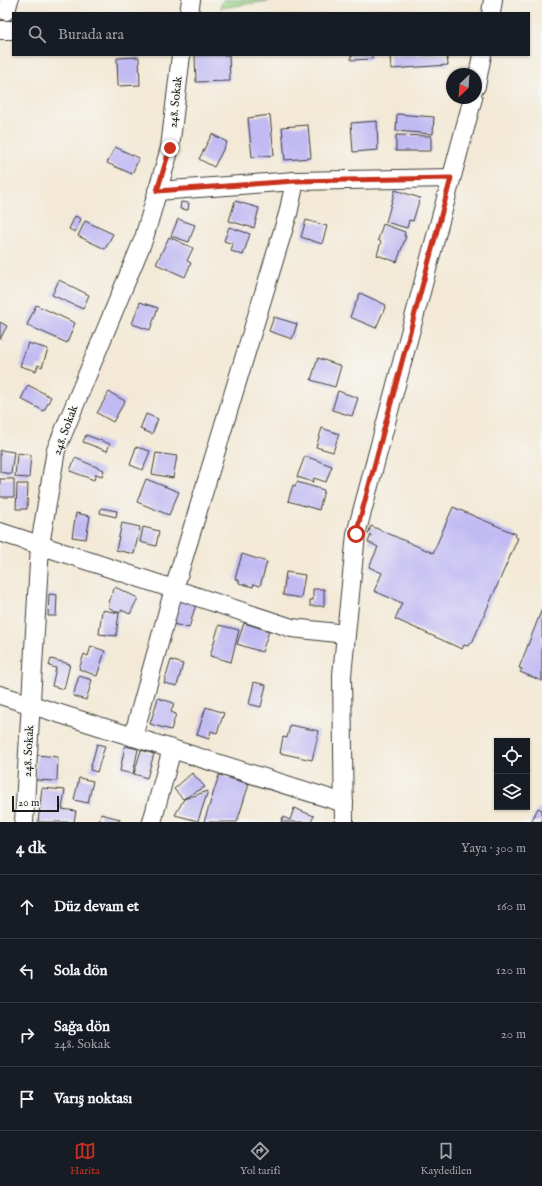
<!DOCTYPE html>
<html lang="tr">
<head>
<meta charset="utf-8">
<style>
	body { margin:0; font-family:"IM FELL English",serif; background:#20242c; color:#f1f3f6 }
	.controls { position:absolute; right:12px; bottom:12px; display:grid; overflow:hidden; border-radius:0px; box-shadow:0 1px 3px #0004 }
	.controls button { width:36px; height:36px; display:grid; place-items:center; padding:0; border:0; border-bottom:1px solid #363941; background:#171b24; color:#f1f3f6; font:20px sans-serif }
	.compass { position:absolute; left:446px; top:68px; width:36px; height:36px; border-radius:50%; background:#171b24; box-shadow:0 1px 3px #0004; rotate:205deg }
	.scale { position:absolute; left:12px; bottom:10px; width:47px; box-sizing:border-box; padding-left:4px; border:2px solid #1c1c1c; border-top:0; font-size:11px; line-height:14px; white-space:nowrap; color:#1c1c1c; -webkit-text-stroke:3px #f6f6f2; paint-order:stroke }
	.stop { position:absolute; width:12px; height:12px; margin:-9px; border:3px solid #c8321e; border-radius:50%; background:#fff }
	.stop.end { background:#c8321e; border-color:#fff; box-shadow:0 1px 4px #0008 }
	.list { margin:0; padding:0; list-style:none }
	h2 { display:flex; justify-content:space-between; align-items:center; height:52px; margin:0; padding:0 16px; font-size:17px }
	h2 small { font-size:13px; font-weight:400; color:#9ea1a6 }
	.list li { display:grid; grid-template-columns:26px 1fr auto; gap:12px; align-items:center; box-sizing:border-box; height:64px; padding:0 16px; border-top:1px solid #363941 }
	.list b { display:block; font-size:15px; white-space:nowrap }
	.list p { margin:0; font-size:13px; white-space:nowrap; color:#9ea1a6 }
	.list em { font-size:13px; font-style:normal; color:#9ea1a6 }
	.icon { flex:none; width:22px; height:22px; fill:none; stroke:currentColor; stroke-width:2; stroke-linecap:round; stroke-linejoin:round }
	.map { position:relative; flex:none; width:542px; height:822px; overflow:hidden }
	.search { position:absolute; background:#171b24; box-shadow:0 1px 3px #0004; left:12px; right:12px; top:12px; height:44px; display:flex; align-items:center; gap:10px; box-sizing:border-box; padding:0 14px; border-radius:0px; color:#9ea1a6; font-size:15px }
	.sheet { height:308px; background:#171b24 }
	nav { display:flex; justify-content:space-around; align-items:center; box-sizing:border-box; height:56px; border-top:1px solid #363941; background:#171b24; font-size:11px; color:#9ea1a6 }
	nav a { display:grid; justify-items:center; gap:2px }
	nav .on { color:#c8321e }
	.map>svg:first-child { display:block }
	.green { fill:#9dd689; stroke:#5c7952 }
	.building { fill:#c1baf3 }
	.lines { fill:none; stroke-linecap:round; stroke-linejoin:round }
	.minor-casing { stroke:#3c3b38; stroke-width:20 }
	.minor { stroke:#fff; stroke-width:18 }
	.route { stroke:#c8321e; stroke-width:5 }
	.labels { text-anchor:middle; stroke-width:3; stroke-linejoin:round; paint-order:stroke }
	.street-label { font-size:12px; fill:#1c1c1c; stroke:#f6f6f2 }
</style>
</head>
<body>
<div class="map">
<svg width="542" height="822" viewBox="0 0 542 822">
	<rect width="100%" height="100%" fill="#f6f6f2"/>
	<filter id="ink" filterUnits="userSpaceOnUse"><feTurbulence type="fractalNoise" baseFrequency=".025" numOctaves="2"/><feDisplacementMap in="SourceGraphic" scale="8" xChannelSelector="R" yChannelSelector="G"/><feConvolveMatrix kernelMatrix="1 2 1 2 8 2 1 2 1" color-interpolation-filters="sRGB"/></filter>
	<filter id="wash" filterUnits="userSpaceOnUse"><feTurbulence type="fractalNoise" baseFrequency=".012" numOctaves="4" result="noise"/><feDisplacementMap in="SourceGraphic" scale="16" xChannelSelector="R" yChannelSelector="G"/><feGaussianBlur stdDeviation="0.9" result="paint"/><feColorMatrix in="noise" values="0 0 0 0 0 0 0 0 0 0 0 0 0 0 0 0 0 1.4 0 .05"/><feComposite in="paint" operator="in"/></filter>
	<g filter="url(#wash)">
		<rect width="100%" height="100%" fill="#f3e9d6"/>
		<path class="green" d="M223 0H275L220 8Z"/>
		<g id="blocks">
			<g class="building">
				<path d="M195 55H229L230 81 196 82Z"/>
				<path d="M351 55H372V59L351 60Z"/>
				<path d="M390 55H447L448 65 391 69Z"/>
				<path d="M139 57 140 85 118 86 117 58Z"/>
				<path d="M397 114 434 117 433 134 396 131Z"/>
				<path d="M270 115 274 155 252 157 248 118Z"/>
				<path d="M377 121 378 150 353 152 351 123Z"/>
				<path d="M308 125 311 158 285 160 282 127Z"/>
				<path d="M212 134 227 142 214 167 199 159Z"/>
				<path d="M396 135 431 136V151H396Z"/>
				<path d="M115 147 139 158 132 174 107 163Z"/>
				<path d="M395 190 420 198 413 221 409 220 407 228 386 222Z"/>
				<path d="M235 201 259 208 254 228 229 221Z"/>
				<path d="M181 202 189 203 188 210 180 209Z"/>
				<path d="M75 216 81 219 75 232 69 229Z"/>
				<path d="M178 219 195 225 189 242 171 236Z"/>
				<path d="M306 220 327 226 322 244 301 237Z"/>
				<path d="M85 221 113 234 105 249 78 236Z"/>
				<path d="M383 224 405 232 404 236H406L397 262 377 255 381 242 378 240Z"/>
				<path d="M229 227 250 234 243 255 231 251 233 244 224 241Z"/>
				<path d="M169 237 193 248 187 261 191 263 185 277 156 264Z"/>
				<path d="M59 280 89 295 83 309 52 295Z"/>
				<path d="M360 293 386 305 376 328 350 317Z"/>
				<path d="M140 302 158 308 150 330 132 324Z"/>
				<path d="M36 305 75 323 67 343 27 325Z"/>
				<path d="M274 317 297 324 292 339 269 331Z"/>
				<path d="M0 322 7 326 0 339Z"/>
				<path d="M28 343 48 349 42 367 38 365 36 371 20 366Z"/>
				<path d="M318 358 341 366 335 387 311 380Z"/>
				<path d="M28 385 51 397 44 411 21 399Z"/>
				<path d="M338 391 358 398 352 416 332 410Z"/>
				<path d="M109 392 125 401 113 422 97 413Z"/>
				<path d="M146 414 158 419 152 434 140 429Z"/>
				<path d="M322 428 339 434 333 452 316 447Z"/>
				<path d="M86 435 110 444 107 451 83 442Z"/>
				<path d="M136 447 150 451 143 470 130 465Z"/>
				<path d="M0 450 14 452 11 474 0 472Z"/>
				<path d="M17 453 31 455 29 478 15 477Z"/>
				<path d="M156 453 177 456 173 478 152 474Z"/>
				<path d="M305 456 332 466 326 482 314 478 313 482 297 477Z"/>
				<path d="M75 458 104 470 102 476 96 474 94 480 70 471Z"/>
				<rect x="0" y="479" width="14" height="18"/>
				<path d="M146 479 179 492 169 515 137 502Z"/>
				<path d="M297 482 324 490 319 510 288 501 293 485 295 486Z"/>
				<path d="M17 484H28L27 509H16Z"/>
				<path d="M453 507 516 534 515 537 518 538 472 643 470 642 468 646 464 645 462 649 395 619 402 603 374 591 382 573 369 567 378 547 368 542 371 535 368 534 371 526 433 553Z"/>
				<path d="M101 508 117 511 116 517 100 513Z"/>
				<path d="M76 513 90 516 86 539 72 537Z"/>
				<path d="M122 523 140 527 134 554 116 550Z"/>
				<path d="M143 527 159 531 156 546 140 542Z"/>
				<path d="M242 554 267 562 260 586 254 584 253 587 239 583V580L235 579Z"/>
				<path d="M286 572 305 575 301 598 283 595Z"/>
				<path d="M115 587 138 598 130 614 121 610 119 613 108 607 110 603 108 602Z"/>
				<path d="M313 589H324V606H310V600H313Z"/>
				<path d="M49 594 57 595 56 616H48Z"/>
				<path d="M180 599 196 604 189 628 173 624Z"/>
				<path d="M542 609V681L520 672 522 669 519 668Z"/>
				<path d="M102 610 119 613 116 636 99 634Z"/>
				<path d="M244 623 269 631 262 652 237 644Z"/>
				<path d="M219 625 239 630 231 662 210 656Z"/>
				<path d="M91 646 105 651 97 676 79 669 84 654 88 656Z"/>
				<path d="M51 659 70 664 64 689 52 686 56 668 49 666Z"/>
				<path d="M171 660 183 664 177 686 164 683Z"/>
				<path d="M79 676 92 680 86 700 73 696Z"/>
				<path d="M254 682 266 685 261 707 249 704Z"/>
				<path d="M158 698 174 703 171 712 176 714 171 730 150 724Z"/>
				<path d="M206 707 224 713 217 733 211 731 209 739 197 735Z"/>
				<path d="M290 725 319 731 312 760 280 753 283 737 287 738Z"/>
				<path d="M97 744 105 746 97 772 90 770Z"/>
				<path d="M125 746 138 749 133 774 120 771Z"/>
				<path d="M141 750 154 754 147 778 134 774Z"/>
				<path d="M37 755 58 757 57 781 35 780Z"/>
				<path d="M192 773 205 787 183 799 174 789Z"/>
				<path d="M219 775 249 784 237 822H204Z"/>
				<path d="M79 778 93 781 88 803 74 800Z"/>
				<path d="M42 788 65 790 62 809 76 811 74 822H38Z"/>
				<path d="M208 791 198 821 175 815 184 799Z"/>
				<path d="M294 808 314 816 311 822H281L283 817 290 820Z"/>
				<path d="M538 808 542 810V822H531Z"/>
				<path d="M101 814 120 819 119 822H99Z"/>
			</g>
		</g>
	</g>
	<g filter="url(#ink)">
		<use href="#blocks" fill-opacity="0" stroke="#3c3b38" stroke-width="1"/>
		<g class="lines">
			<g class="minor-casing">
				<g id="minor">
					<path d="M6 11 9 0"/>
					<path d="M189 13 191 0"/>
					<path d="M491 13 493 0"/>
					<path d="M0 30H13"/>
					<path d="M476 86 482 55"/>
					<path d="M157 191 295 181"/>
					<path d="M0 532 292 628 346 634"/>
					<path d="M0 695 344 803"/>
					<path d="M133 737 174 589 288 214 295 181 451 178"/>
					<path d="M24 822 40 545 56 450 144 238 170 148 181 55"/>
					<path d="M152 822 172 749"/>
					<path d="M344 822 342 675 356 534 473 98"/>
				</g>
			</g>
			<use href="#minor" class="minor"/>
		</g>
	</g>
	<g class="lines" filter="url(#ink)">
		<path class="route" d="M170 148 157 191 295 181 451 178 356 534"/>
	</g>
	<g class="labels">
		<g class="street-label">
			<text transform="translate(175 102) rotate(-84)" y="4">248. Sokak</text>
			<text transform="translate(65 430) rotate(-70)" y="4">248. Sokak</text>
			<text transform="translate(28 751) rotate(-87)" y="4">248. Sokak</text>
		</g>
	</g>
</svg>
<div class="controls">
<button><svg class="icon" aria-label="locate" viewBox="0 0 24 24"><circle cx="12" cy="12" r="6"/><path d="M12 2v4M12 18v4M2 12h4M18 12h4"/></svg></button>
<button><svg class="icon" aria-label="layers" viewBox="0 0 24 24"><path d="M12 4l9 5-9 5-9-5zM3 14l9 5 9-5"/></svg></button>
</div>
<svg class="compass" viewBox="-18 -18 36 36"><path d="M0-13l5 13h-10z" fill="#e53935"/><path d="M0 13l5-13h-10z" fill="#9ea1a6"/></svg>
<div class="scale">20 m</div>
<div class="stop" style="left:356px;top:534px"></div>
<div class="stop end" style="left:170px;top:148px"></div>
<div class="search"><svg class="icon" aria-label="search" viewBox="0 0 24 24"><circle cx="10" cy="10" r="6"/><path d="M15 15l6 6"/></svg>Burada ara</div>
</div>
<section class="sheet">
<h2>4 dk<small>Yaya · 300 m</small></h2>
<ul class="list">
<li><svg class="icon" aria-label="ahead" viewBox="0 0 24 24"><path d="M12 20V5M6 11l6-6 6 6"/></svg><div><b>Düz devam et</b></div><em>160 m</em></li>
<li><svg class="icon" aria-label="left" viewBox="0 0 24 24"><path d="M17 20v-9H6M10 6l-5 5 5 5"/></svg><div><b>Sola dön</b></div><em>120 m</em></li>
<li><svg class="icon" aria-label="right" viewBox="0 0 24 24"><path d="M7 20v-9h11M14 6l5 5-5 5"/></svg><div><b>Sağa dön</b><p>248. Sokak</p></div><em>20 m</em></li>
<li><svg class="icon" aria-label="arrive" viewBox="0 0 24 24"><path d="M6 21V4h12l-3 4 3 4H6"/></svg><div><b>Varış noktası</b></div></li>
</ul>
</section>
<nav>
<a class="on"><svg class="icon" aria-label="map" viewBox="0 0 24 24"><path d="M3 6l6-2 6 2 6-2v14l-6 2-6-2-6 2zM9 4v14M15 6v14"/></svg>Harita</a>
<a><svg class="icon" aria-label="directions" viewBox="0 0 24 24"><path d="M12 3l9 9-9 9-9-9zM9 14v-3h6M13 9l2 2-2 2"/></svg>Yol tarifi</a>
<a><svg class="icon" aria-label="saved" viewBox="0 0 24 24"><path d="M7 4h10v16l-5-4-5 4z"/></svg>Kaydedilen</a>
</nav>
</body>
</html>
